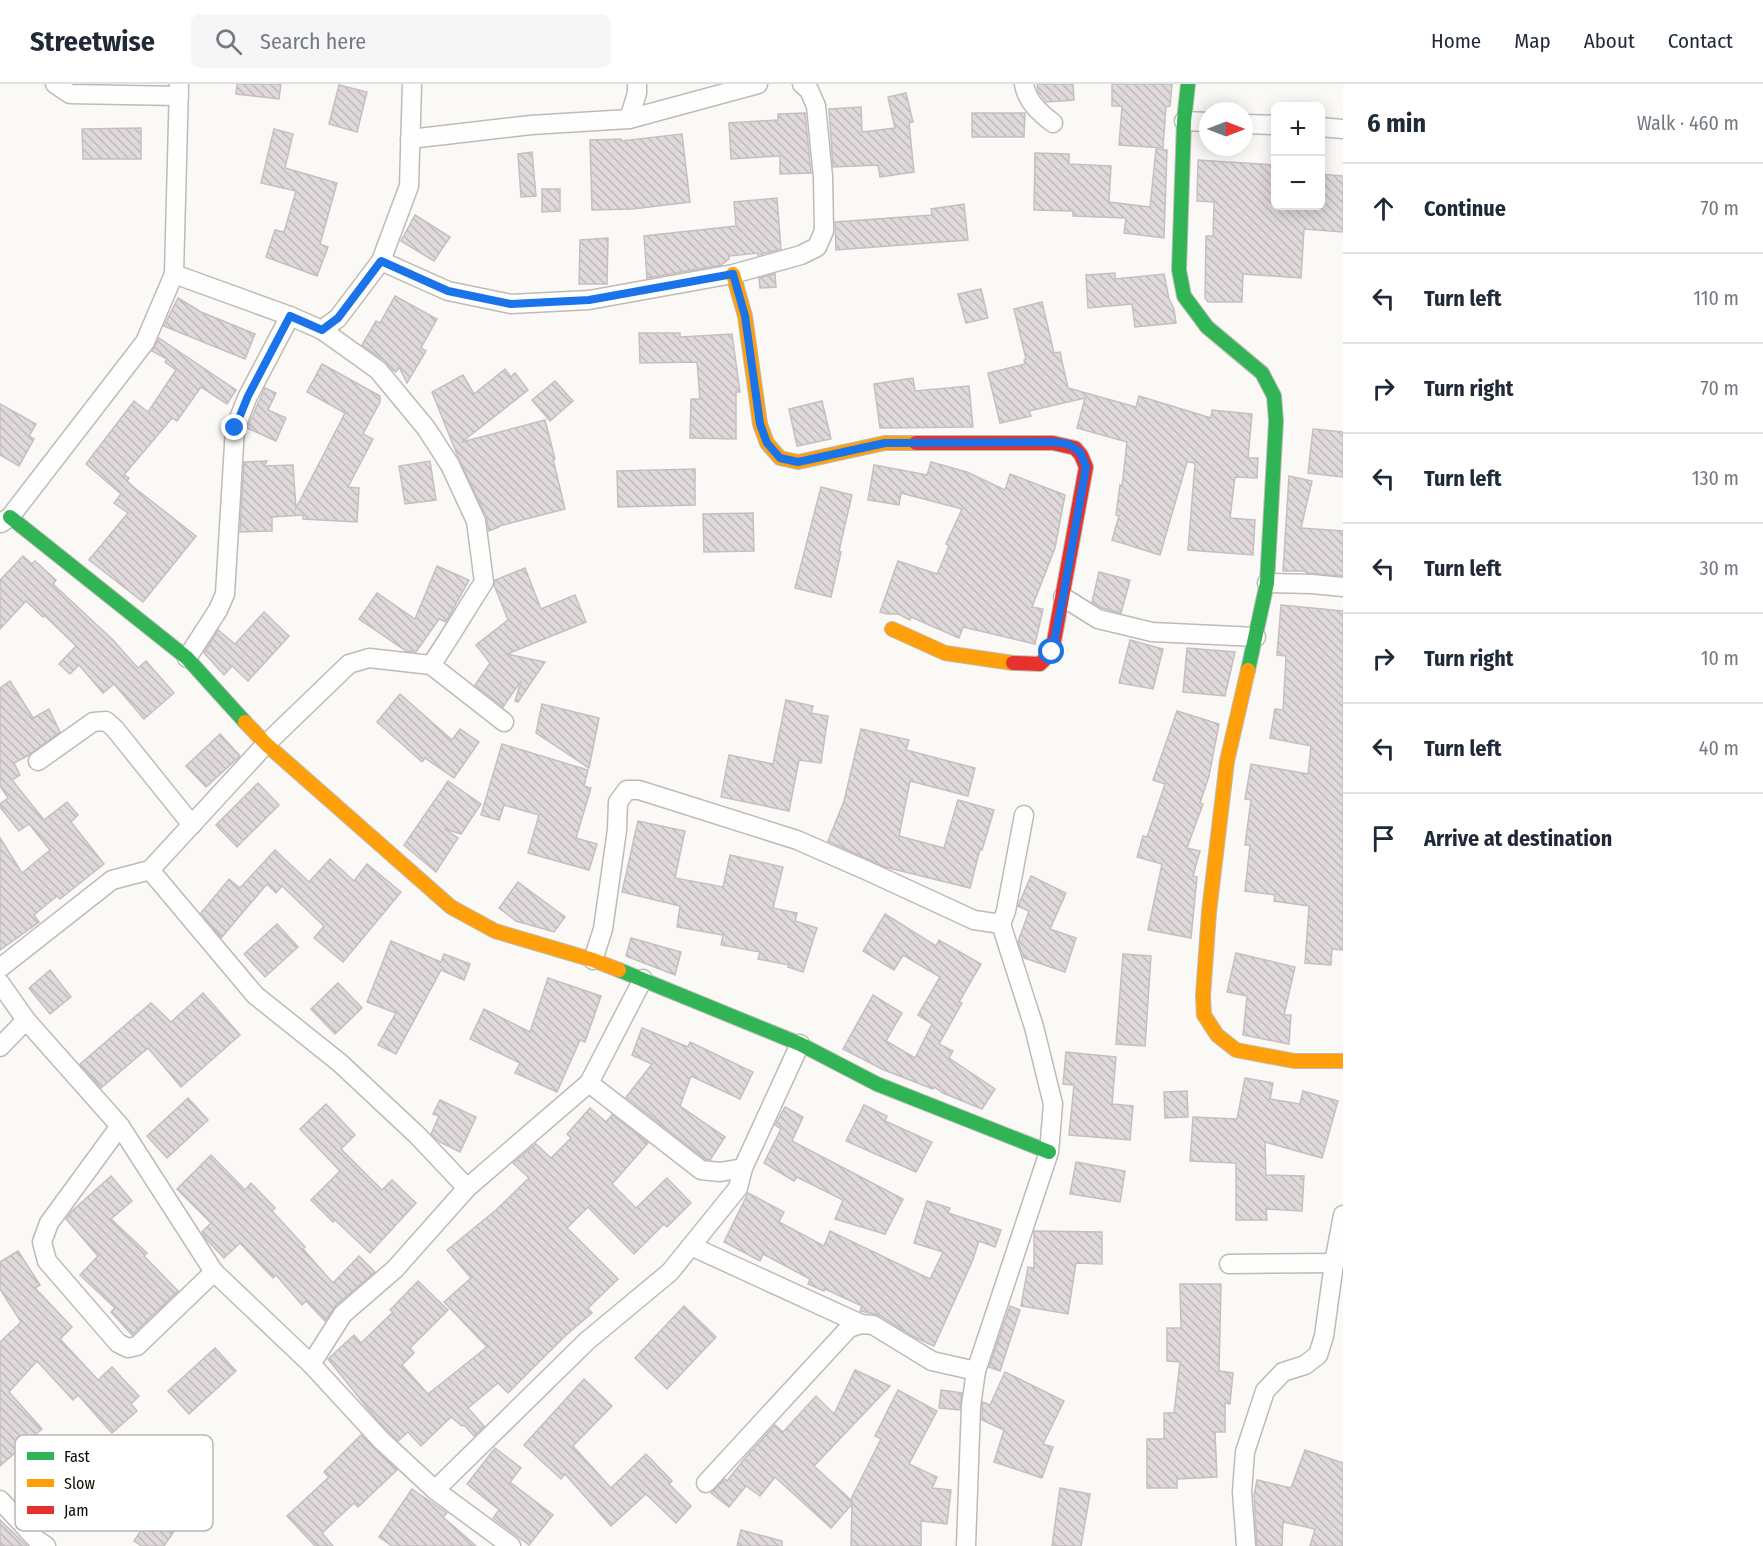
<!DOCTYPE html>
<html lang="en">
<head>
<meta charset="utf-8">
<style>
	body { margin:0; font-family:"Fira Sans Condensed",sans-serif; background:#f6f6f7; color:#1f2937 }
	.controls { position:absolute; right:18px; top:18px; display:grid; overflow:hidden; border-radius:9px; box-shadow:0 3px 15px #0003 }
	.controls button { width:54px; height:54px; display:grid; place-items:center; padding:0; border:0; border-bottom:2px solid #e0e1e3; background:#fff; color:#1f2937; font:30px sans-serif }
	.compass { position:absolute; left:1199px; top:18px; width:54px; height:54px; border-radius:50%; background:#fff; box-shadow:0 3px 15px #0003; rotate:90deg }
	.stop { position:absolute; width:18px; height:18px; margin:-14px; border:4px solid #1a73e8; border-radius:50%; background:#fff }
	.stop.end { background:#1a73e8; border-color:#fff; box-shadow:0 2px 6px #0008 }
	.list { margin:0; padding:0; list-style:none }
	h2 { display:flex; justify-content:space-between; align-items:center; height:78px; margin:0; padding:0 24px; font-size:26px }
	h2 small { font-size:20px; font-weight:400; color:#747a83 }
	.list li { display:grid; grid-template-columns:39px 1fr auto; gap:18px; align-items:center; box-sizing:border-box; height:90px; padding:0 24px; border-top:2px solid #e0e1e3 }
	.list b { display:block; font-size:22px; white-space:nowrap }
	.list em { font-size:20px; font-style:normal; color:#747a83 }
	.icon { flex:none; width:33px; height:33px; fill:none; stroke:currentColor; stroke-width:2; stroke-linecap:round; stroke-linejoin:round }
	.map { position:relative; flex:none; width:1343px; height:1462px; overflow:hidden }
	header { display:flex; align-items:center; gap:36px; box-sizing:border-box; height:84px; padding:0 30px; background:#fff; border-bottom:2px solid #e0e1e3 }
	header strong { font-size:28px }
	nav { display:flex; gap:33px; margin-inline-start:auto; font-size:21px }
	.search { width:420px; height:54px; background:#f6f6f7; display:flex; align-items:center; gap:15px; box-sizing:border-box; padding:0 21px; border-radius:9px; color:#747a83; font-size:22px }
	main { display:flex }
	aside { flex:1; background:#fff }
	.map>svg:first-child { display:block }
	.building { fill:url(#building-back-hatch); stroke:#c5bfc2; stroke-width:1.5 }
	.lines { fill:none; stroke-linecap:round; stroke-linejoin:round }
	.street-casing { stroke:#bfbbb4; stroke-width:21 }
	.fast-casing { stroke:#bfbbb4; stroke-width:16 }
	.slow-casing { stroke:#bfbbb4; stroke-width:16 }
	.jam-casing { stroke:#bfbbb4; stroke-width:16 }
	.street { stroke:#fefefe; stroke-width:18 }
	.fast { stroke:#30b455; stroke-width:14 }
	.slow { stroke:#ff9f0a; stroke-width:14 }
	.jam { stroke:#e5322d; stroke-width:14 }
	.route { stroke:#1a73e8; stroke-width:8 }
	.key { fill:#fff; stroke:#b8b7b3; stroke-width:1.5 }
	.key-label { font-size:16px; fill:#130e03 }
</style>
</head>
<body>
<header>
<strong>Streetwise</strong>
<div class="search"><svg class="icon" aria-label="search" viewBox="0 0 24 24"><circle cx="10" cy="10" r="6"/><path d="M15 15l6 6"/></svg>Search here</div>
<nav><a>Home</a><a>Map</a><a>About</a><a>Contact</a></nav>
</header>
<main>
<div class="map">
<svg width="1343" height="1462" viewBox="0 0 1343 1462">
	<defs>
		<pattern id="building-back-hatch" width="6" height="6" patternUnits="userSpaceOnUse" patternTransform="scale(1.5)"><rect width="6" height="6" fill="#e0d9dc"/><path d="M-1 5l2 2M0 0l6 6M5-1l2 2" fill="none" stroke="#bfb9bb"/></pattern>
	</defs>
	<rect width="100%" height="100%" fill="#fbf9f5"/>
	<g class="building">
		<path d="M237 0H281L279 15 236 10Z"/>
		<path d="M1037 0H1073L1074 16 1046 18 1038 7Z"/>
		<path d="M1112 0H1172L1170 22 1166 23 1163 64 1119 61 1122 22H1112Z"/>
		<path d="M339 1 367 8 357 48 329 40Z"/>
		<path d="M906 9 913 38 909 39 914 88 880 93 878 81 833 83 829 25 861 23 862 48 895 44 888 13Z"/>
		<path d="M805 29 811 89 780 90V72L731 75 729 39 778 36V30Z"/>
		<path d="M972 29H1025L1024 53H972Z"/>
		<path d="M141 44V75H83L82 45Z"/>
		<path d="M274 45 293 50 285 84 337 99 320 160 328 163 317 192 266 173 275 146 284 148 296 107 261 99Z"/>
		<path d="M682 50 690 118 633 125 592 126 590 56 621 55V57Z"/>
		<path d="M1156 65 1167 66 1164 154 1124 149 1126 134 1073 132V127L1034 126 1035 69 1069 70V80L1111 82 1109 118 1150 123Z"/>
		<path d="M532 68 536 112 521 113 518 70Z"/>
		<path d="M1198 76 1275 81V122H1320V90L1343 92V148L1304 145 1301 194 1243 190 1242 218H1208L1205 214 1206 152H1213L1214 118 1197 117Z"/>
		<path d="M542 105H560V127L542 128Z"/>
		<path d="M777 114 781 165 758 171V169L729 172V175L721 181 647 194 644 152 736 142 734 118Z"/>
		<path d="M964 120 968 156 836 166 835 138 932 131 931 125Z"/>
		<path d="M415 131 450 153 434 177 401 157Z"/>
		<path d="M608 154 607 200H579L580 156Z"/>
		<path d="M1115 189V195L1164 190 1169 215 1174 225 1176 239 1135 243 1132 220 1088 224 1086 191Z"/>
		<path d="M775 190 776 203 760 204 759 194Z"/>
		<path d="M981 205 988 234 966 239 958 210Z"/>
		<path d="M395 212 437 235 421 264 426 267 407 299 399 283 396 288 393 286 385 277 362 261 376 237 380 239Z"/>
		<path d="M178 214 201 228 255 250 245 275 164 242Z"/>
		<path d="M1042 218 1054 269 1060 268 1068 304 1136 323 1139 312 1211 334 1212 326 1252 330 1248 374H1258L1257 394 1235 393 1230 434 1255 436 1253 471 1188 466 1195 379 1187 378 1160 471 1112 456 1119 432 1116 431 1120 401 1122 402 1127 358 1077 344 1085 314 1029 327 1031 332 1000 339 988 289 1025 280 1024 276 1026 275 1014 225Z"/>
		<path d="M639 249H680V253L732 250 740 308H736V355L690 354 691 315H700L697 278 640 279Z"/>
		<path d="M159 254 236 306 227 320 201 303 177 337 172 334 124 391 129 394 127 397 136 405 196 452 143 518 89 476 128 429 114 419 121 410 86 380 134 317 148 328 176 286 165 278 167 275 152 267Z"/>
		<path d="M322 280 380 312V318L363 350 373 355 348 403 359 404 357 438 303 435V431L272 433V447L240 448 244 378 267 377 264 382 293 381 296 424 345 329 307 308Z"/>
		<path d="M505 285 511 293 515 289 528 306 462 358 545 336 555 375H553L565 425 499 442V443L489 447 486 432 458 373 432 308 463 291 474 310Z"/>
		<path d="M913 294 915 307 969 302 973 343 880 344 874 300Z"/>
		<path d="M555 297 573 317 550 337 532 316Z"/>
		<path d="M265 304 276 309 268 326 286 334 276 357 247 344Z"/>
		<path d="M822 317 831 355 797 362 789 325Z"/>
		<path d="M0 320 36 340 29 352 34 355 19 382 0 371Z"/>
		<path d="M1313 345 1343 348V393L1308 389Z"/>
		<path d="M430 377 436 416 405 420 399 382Z"/>
		<path d="M931 378 967 388 1005 406 1010 390 1065 411 1055 464 1032 523 1043 525 1035 560 963 543 959 554 911 533 910 536 898 530H887L880 528 898 477 937 490 949 462 946 460 962 425 901 409 899 421 868 416 874 381 927 391Z"/>
		<path d="M695 385V421L618 423 617 387Z"/>
		<path d="M1289 392 1312 397 1301 444 1343 447V492L1306 489V487H1283Z"/>
		<path d="M821 403 852 411 839 467 841 468 831 513 795 504Z"/>
		<path d="M753 429 754 467 704 468 703 430Z"/>
		<path d="M23 472 32 480 35 477 56 496 53 500 113 556 138 584 146 577 174 609 144 635 114 600 103 609 79 581 70 590 59 580 76 562 44 531 43 533 26 517 0 545V496Z"/>
		<path d="M437 482 469 496 446 538 439 535 416 568 406 567 359 535 377 509 415 535Z"/>
		<path d="M525 484 541 525 575 511 586 538 507 570 545 578 518 618 515 617 521 597 503 623 475 601 490 579 476 561 508 536 494 501 495 496Z"/>
		<path d="M1099 488 1130 496 1121 529 1102 524 1092 518Z"/>
		<path d="M1281 521 1343 527V866L1332 865 1331 881 1305 879 1309 822 1274 817 1275 811 1245 807 1250 761H1245L1251 716 1245 715 1251 680 1308 690 1311 662 1270 654 1275 625 1283 626 1286 572 1277 571Z"/>
		<path d="M264 528 289 552 248 597 232 582 224 591 204 569 218 546 235 560Z"/>
		<path d="M1130 556 1163 565 1153 605 1119 599Z"/>
		<path d="M1187 564 1235 568 1225 612 1183 608Z"/>
		<path d="M10 597 33 634 49 625 60 648 29 671 14 679 20 691 12 696 44 736 67 718 78 731 71 738 104 780 60 815 57 812 34 831 39 838 0 866V754L22 789 50 766 29 740 19 747 0 723V720L8 714 0 702V604Z"/>
		<path d="M400 610 452 656 460 645 479 658 454 694 425 674 422 678 377 638Z"/>
		<path d="M786 616 813 622 811 629 828 632 821 679 799 676 789 727 721 713 729 671 773 680Z"/>
		<path d="M542 620 599 634 589 684 536 649Z"/>
		<path d="M1177 627 1219 640 1209 692 1200 719 1203 720 1187 764 1200 767 1193 792 1197 793 1191 854 1148 846 1162 780 1137 773 1143 752 1147 753 1165 700 1153 696Z"/>
		<path d="M861 645 909 656 906 666 975 684 968 712 910 697 899 752 944 764 958 716 994 726 982 766 980 765 970 804 885 783 828 757 844 717Z"/>
		<path d="M220 650 240 672 206 703 186 682Z"/>
		<path d="M502 660 588 686 584 702 591 704 576 754 597 760 589 786 528 769 539 731 504 721 499 736 481 731Z"/>
		<path d="M448 697 481 720 461 750 445 745 458 754 436 788 404 761Z"/>
		<path d="M258 699 279 721 237 763 216 741Z"/>
		<path d="M638 737 685 747 675 794 723 803 730 771 783 783 773 824 797 829 795 837 817 844 803 888 788 883 789 881 758 875 760 868 721 861 723 851 677 843 680 822 622 808Z"/>
		<path d="M275 766 309 798 330 775 354 797 367 780 401 808 343 878 314 854 324 842 282 802 276 809 267 800 221 854 201 829 229 795 240 804Z"/>
		<path d="M1031 792 1066 809 1050 845 1076 854 1065 888 1024 874 1018 858 1029 827 1018 822Z"/>
		<path d="M518 798 565 833 554 848 516 837 499 824Z"/>
		<path d="M885 830 936 862 939 856 981 880 959 918 962 919 939 960 953 967 949 974 995 1005 982 1025 943 1009 934 1003 933 1005 884 986 843 965 873 911 902 929 886 957 915 974 932 940 918 931 940 893 903 871 894 886 863 867Z"/>
		<path d="M277 840 298 863 265 893 244 870Z"/>
		<path d="M631 854 681 868 675 891 626 872Z"/>
		<path d="M391 857 441 878 444 870 470 880 464 896 441 886 396 970 378 961 396 929 367 918Z"/>
		<path d="M1236 869 1295 883 1284 931H1291L1289 960 1243 951 1247 912 1227 908Z"/>
		<path d="M1123 870 1151 872 1145 962 1116 960Z"/>
		<path d="M50 886 71 913 50 930 29 904Z"/>
		<path d="M548 894 601 912 585 958 580 956 557 1008 515 989 520 979 470 955 484 925 530 948Z"/>
		<path d="M338 899 362 924 335 950 311 925Z"/>
		<path d="M203 909 240 951 181 1003 148 964 101 1004 80 980 151 919 171 938Z"/>
		<path d="M642 944 688 963 690 958 753 988 740 1015 691 992 680 1022 725 1053 710 1076 705 1075 626 1013 652 980 632 971Z"/>
		<path d="M1066 968 1116 973 1112 1020 1133 1022 1130 1056 1069 1051 1074 1001 1063 1000Z"/>
		<path d="M1245 994 1273 999 1270 1015 1300 1020 1303 1007 1338 1017 1322 1074 1265 1058 1266 1091 1304 1092 1302 1127 1266 1125 1267 1136H1236V1079L1190 1077 1193 1033 1237 1035Z"/>
		<path d="M1187 1007 1188 1033 1165 1034 1164 1008Z"/>
		<path d="M188 1014 208 1036 167 1074 147 1052Z"/>
		<path d="M440 1016 476 1033 460 1068 440 1058 431 1050 439 1032 433 1030Z"/>
		<path d="M326 1020 355 1051 341 1065 382 1106 392 1096 416 1119 370 1169 335 1136 333 1138 311 1116 340 1087 300 1045Z"/>
		<path d="M864 1021 887 1032 885 1037 932 1058 916 1088 846 1057Z"/>
		<path d="M785 1023 803 1033 792 1057 903 1115 885 1150 835 1135 843 1116 797 1093 794 1097 764 1079 781 1045 775 1041Z"/>
		<path d="M590 1024 606 1038 612 1031 648 1059 612 1100 636 1124 667 1094 691 1119 667 1143 664 1140 634 1170 588 1123 567 1144 618 1195 588 1224 592 1229 564 1253 508 1309 498 1299 468 1324 484 1342 474 1352 464 1341 462 1342 451 1333 421 1362 408 1348 398 1357 377 1336 328 1275 354 1251 361 1259 393 1228 390 1226 418 1197 448 1226 410 1264 414 1269 402 1281 428 1310 487 1263 444 1218 471 1194 447 1166 496 1126 529 1094 513 1079 536 1060 551 1074 571 1054 567 1050Z"/>
		<path d="M211 1071 245 1106 251 1099 275 1124 272 1127 305 1163 303 1165 333 1199 359 1172 375 1188 336 1221 325 1237 306 1217 302 1221 276 1191 273 1194 240 1159 224 1174 206 1155 202 1148 211 1139 177 1105Z"/>
		<path d="M1076 1078 1125 1087 1120 1118 1070 1110Z"/>
		<path d="M111 1092 132 1117 111 1135 147 1169 144 1172 178 1207 132 1251 111 1228 115 1224 80 1191 98 1172 66 1135 72 1127Z"/>
		<path d="M748 1109 784 1128 779 1138 824 1162 830 1147 930 1195 943 1168 914 1159 927 1117 950 1124 948 1129 1001 1146 995 1163 979 1157 972 1178 934 1262 914 1253 879 1231 860 1227 862 1222 825 1205 824 1207 808 1200 810 1195 763 1170 760 1177 724 1158Z"/>
		<path d="M1034 1147 1102 1148V1180L1076 1179 1068 1230 1021 1222 1028 1183 1034 1184Z"/>
		<path d="M18 1167 40 1201 35 1204 72 1243 60 1255 98 1296 112 1283 139 1312 131 1320 137 1327 112 1349 78 1311 73 1316 37 1277 9 1308 42 1345 0 1382V1258L21 1238 0 1205V1178Z"/>
		<path d="M1180 1200H1221L1219 1287 1233 1289 1230 1320 1225 1319V1348H1215L1217 1393 1177 1395V1404H1147V1355H1164V1329H1174L1180 1278 1167 1277V1244H1181Z"/>
		<path d="M684 1222 716 1253 667 1305 635 1274Z"/>
		<path d="M1010 1222 1020 1226 1000 1287 989 1283Z"/>
		<path d="M215 1264 236 1287 189 1330 168 1307Z"/>
		<path d="M855 1286 890 1302 814 1382 852 1417V1413L881 1355 875 1352 898 1306 937 1327 909 1380 937 1393 932 1404 951 1406 947 1440 921 1437V1462H851L852 1420 831 1444 775 1393 760 1412 746 1402 729 1423 711 1409 725 1395 727 1397 745 1374 775 1341 783 1348 816 1312 834 1330Z"/>
		<path d="M1005 1288 1064 1317 1043 1360 1053 1363 1042 1394 994 1378 1004 1346 982 1336V1323L983 1318 990 1321Z"/>
		<path d="M584 1295 612 1322 573 1362 611 1404 646 1370 672 1397 669 1400 691 1422 676 1439 646 1410 611 1442 565 1390 561 1395 524 1361Z"/>
		<path d="M941 1306 962 1309 960 1326 939 1324Z"/>
		<path d="M361 1351 397 1386 358 1423 354 1419 322 1449 333 1462H315L287 1432 329 1393 324 1388Z"/>
		<path d="M495 1364 521 1384 510 1398 553 1431 529 1461 493 1434 499 1426 467 1400Z"/>
		<path d="M1305 1366 1343 1379V1462H1310L1315 1445 1283 1438 1282 1462H1257L1254 1411 1257 1396 1291 1404Z"/>
		<path d="M1060 1404 1090 1410 1081 1462H1052Z"/>
		<path d="M412 1405 447 1429 443 1433 476 1462H392L379 1453Z"/>
		<path d="M156 1424 179 1440 164 1462H142L134 1457Z"/>
		<path d="M0 1436 27 1462H0Z"/>
		<path d="M741 1446 782 1457V1462H737Z"/>
	</g>
	<g class="lines">
		<g class="street-casing">
			<g id="street">
				<path d="M55 0 70 10 179 12"/>
				<path d="M1024 0C1027 18 1040 29 1053 39"/>
				<path d="M629 35 637 9V0"/>
				<path d="M1184 37 1208 38"/>
				<path d="M1244 40 1276 41"/>
				<path d="M1320 43 1343 45"/>
				<path d="M410 55 531 41 629 35 758 0"/>
				<path d="M381 177 448 207 511 220 589 216 733 190 801 171 817 163 824 147 823 93 816 22 809 6 802 0"/>
				<path d="M174 190 290 232 322 246 378 286 426 344 450 381 476 437 484 498C466 525 450 554 431 581"/>
				<path d="M322 246 338 234 381 177 409 102 412 0"/>
				<path d="M1 439 10 433 145 258 174 190 179 0"/>
				<path d="M1267 499 1312 500 1343 503"/>
				<path d="M1063 513 1098 535 1152 548 1256 553"/>
				<path d="M187 574 218 526 225 510 235 344 248 312 290 232"/>
				<path d="M38 677 93 638 106 637 115 645 192 741"/>
				<path d="M150 786 255 911 340 979 418 1052 467 1104"/>
				<path d="M593 876 603 845 617 746 618 718 627 706H639L797 756 870 788 974 836 1001 840 1006 827 1024 731"/>
				<path d="M0 884 112 796 150 786 266 660 349 580 369 574 431 581 504 638"/>
				<path d="M0 899 26 936 120 1042 214 1188 311 1280 381 1356 435 1406 511 1462"/>
				<path d="M0 963 26 936"/>
				<path d="M589 999 701 1086 720 1088 743 1084"/>
				<path d="M120 1042 49 1139 42 1158 47 1177 118 1259 128 1264 137 1262 214 1188"/>
				<path d="M691 1162 861 1240 873 1241 932 1277 976 1287"/>
				<path d="M1229 1180 1334 1179"/>
				<path d="M311 1280 343 1230 395 1185 467 1104 589 999 643 895"/>
				<path d="M706 1399 849 1244 861 1240"/>
				<path d="M435 1406 587 1257 670 1188 738 1104 743 1084 800 960"/>
				<path d="M0 1416 37 1456 46 1462"/>
				<path d="M966 1462 971 1322 976 1287 1049 1068 1053 1020 1034 943 1001 840"/>
				<path d="M1246 1462 1242 1408 1245 1368 1265 1307 1283 1288 1305 1281 1318 1271 1324 1252 1334 1179 1343 1131"/>
			</g>
		</g>
		<g class="fast-casing">
			<g id="fast">
				<path d="M1188 0 1184 37 1179 186 1184 212 1207 243 1262 289 1274 312 1276 337 1267 499 1248 586"/>
				<path d="M10 433 187 574 245 638"/>
				<path d="M619 886 800 960 877 1000 1049 1068"/>
			</g>
		</g>
		<g class="slow-casing">
			<g id="slow">
				<path d="M733 190 745 232 760 340 767 359 780 374 798 378 885 359H916"/>
				<path d="M892 545 945 569 1013 579"/>
				<path d="M1248 586 1227 677 1209 828 1203 912 1204 931 1217 951 1236 966 1294 977H1343"/>
				<path d="M245 638 266 660 451 823 495 847 593 876 619 886"/>
			</g>
		</g>
		<g class="jam-casing">
			<path id="jam" d="M916 359H1053L1075 364 1081 371 1086 383 1052 568 1040 580 1013 579"/>
		</g>
		<use href="#street" class="street"/>
		<use href="#fast" class="fast"/>
		<use href="#slow" class="slow"/>
		<use href="#jam" class="jam"/>
	</g>
	<g class="lines">
		<path class="route" d="M235 344 248 312 290 232 322 246 338 234 381 177 448 207 511 220 589 216 733 190 745 232 760 340 767 359 780 374 798 378 885 359 1053 358 1068 360 1080 368 1086 383 1063 513 1052 568"/>
	</g>
	<rect x="15" y="1351" width="198" height="96" rx="9" class="key"/>
	<rect x="27" y="1368" width="27" height="8" fill="#30b455"/>
	<rect x="27" y="1395" width="27" height="8" fill="#ff9f0a"/>
	<rect x="27" y="1422" width="27" height="8" fill="#e5322d"/>
	<g class="key-label">
		<text x="64" y="1378">Fast</text>
		<text x="64" y="1405">Slow</text>
		<text x="64" y="1432">Jam</text>
	</g>
</svg>
<div class="controls">
<button>+</button>
<button>−</button>
</div>
<svg class="compass" viewBox="-18 -18 36 36"><path d="M0-13l5 13h-10z" fill="#e53935"/><path d="M0 13l5-13h-10z" fill="#747a83"/></svg>
<div class="stop" style="left:1052px;top:568px"></div>
<div class="stop end" style="left:235px;top:344px"></div>
</div>
<aside>
<h2>6 min<small>Walk · 460 m</small></h2>
<ul class="list">
<li><svg class="icon" aria-label="ahead" viewBox="0 0 24 24"><path d="M12 20V5M6 11l6-6 6 6"/></svg><div><b>Continue</b></div><em>70 m</em></li>
<li><svg class="icon" aria-label="left" viewBox="0 0 24 24"><path d="M17 20v-9H6M10 6l-5 5 5 5"/></svg><div><b>Turn left</b></div><em>110 m</em></li>
<li><svg class="icon" aria-label="right" viewBox="0 0 24 24"><path d="M7 20v-9h11M14 6l5 5-5 5"/></svg><div><b>Turn right</b></div><em>70 m</em></li>
<li><svg class="icon" aria-label="left" viewBox="0 0 24 24"><path d="M17 20v-9H6M10 6l-5 5 5 5"/></svg><div><b>Turn left</b></div><em>130 m</em></li>
<li><svg class="icon" aria-label="left" viewBox="0 0 24 24"><path d="M17 20v-9H6M10 6l-5 5 5 5"/></svg><div><b>Turn left</b></div><em>30 m</em></li>
<li><svg class="icon" aria-label="right" viewBox="0 0 24 24"><path d="M7 20v-9h11M14 6l5 5-5 5"/></svg><div><b>Turn right</b></div><em>10 m</em></li>
<li><svg class="icon" aria-label="left" viewBox="0 0 24 24"><path d="M17 20v-9H6M10 6l-5 5 5 5"/></svg><div><b>Turn left</b></div><em>40 m</em></li>
<li><svg class="icon" aria-label="arrive" viewBox="0 0 24 24"><path d="M6 21V4h12l-3 4 3 4H6"/></svg><div><b>Arrive at destination</b></div></li>
</ul>
</aside>
</main>
</body>
</html>
